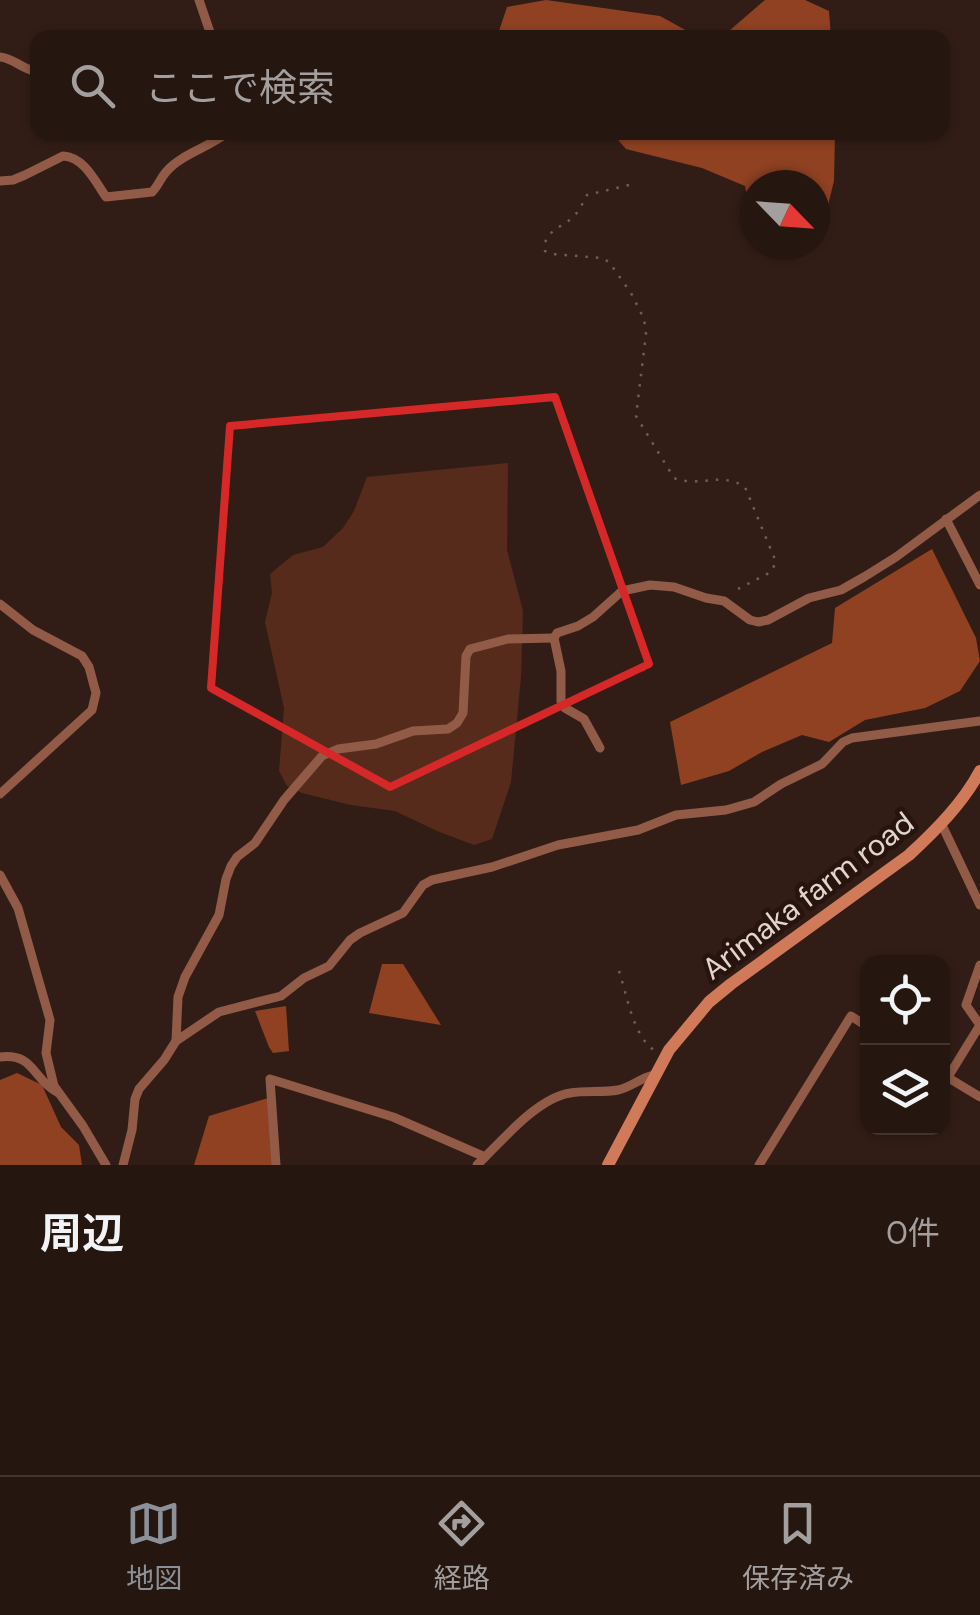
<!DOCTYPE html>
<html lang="ja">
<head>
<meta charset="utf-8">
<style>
	body { margin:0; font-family:"DM Sans","Noto Sans JP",sans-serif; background:#2e1f19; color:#f1f3f6 }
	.controls { position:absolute; right:30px; bottom:30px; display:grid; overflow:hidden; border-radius:20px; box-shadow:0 2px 8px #0004 }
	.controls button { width:90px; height:90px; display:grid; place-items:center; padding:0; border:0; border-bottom:2px solid #423530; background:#261610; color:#f1f3f6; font:50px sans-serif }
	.compass { position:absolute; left:740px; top:170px; width:90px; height:90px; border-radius:50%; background:#261610; box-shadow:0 2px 8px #0004; rotate:115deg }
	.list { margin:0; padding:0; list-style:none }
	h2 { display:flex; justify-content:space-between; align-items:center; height:130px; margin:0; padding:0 40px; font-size:42px }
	h2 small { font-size:32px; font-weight:400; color:#a49f9f }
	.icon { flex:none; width:55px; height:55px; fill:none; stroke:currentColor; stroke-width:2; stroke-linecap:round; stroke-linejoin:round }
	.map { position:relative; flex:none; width:980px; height:1165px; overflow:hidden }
	.search { position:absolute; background:#261610; box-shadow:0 2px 8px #0004; left:30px; right:30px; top:30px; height:110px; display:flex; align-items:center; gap:25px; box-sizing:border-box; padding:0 35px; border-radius:20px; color:#a49f9f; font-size:38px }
	.sheet { height:310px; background:#261610 }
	nav { display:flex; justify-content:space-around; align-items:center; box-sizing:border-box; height:140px; border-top:2px solid #423530; background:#261610; font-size:28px; color:#a49f9f }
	nav a { display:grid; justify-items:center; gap:5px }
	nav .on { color:#8c9099 }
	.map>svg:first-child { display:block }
	.green { fill:#562b1b }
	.water { fill:#8f4122 }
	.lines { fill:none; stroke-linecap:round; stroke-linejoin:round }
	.path { stroke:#705d57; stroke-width:2.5; stroke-dasharray:2.5 8; stroke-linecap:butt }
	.street { stroke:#925b47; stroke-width:9 }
	.secondary { stroke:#d17a59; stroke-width:12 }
	.marked { fill:none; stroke:#d62828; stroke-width:8; stroke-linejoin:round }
	.labels { text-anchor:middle; stroke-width:9; stroke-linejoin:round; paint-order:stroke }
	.street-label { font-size:30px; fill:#e2d4ce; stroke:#27140d }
</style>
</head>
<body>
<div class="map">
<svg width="980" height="1165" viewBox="0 0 980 1165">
	<rect width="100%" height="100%" fill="#321d16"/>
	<path class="green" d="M508 463 507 550 523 611 521 677 511 782 492 839 474 845 437 831 395 811 351 805 302 793 287 786 279 771 284 708 265 622 272 593 270 574 293 555 323 547 343 528 354 511 367 477Z"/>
	<g class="water">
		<path d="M546 0 660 16 698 37 507 38 499 31 507 7Z"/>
		<path d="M765 0H805L829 11 831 37H722Z"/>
		<path d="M612 133H835L834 181 822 229H815V185H755V215L750 213 745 186 702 168 626 149Z"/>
		<path d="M932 549 976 638 980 661 960 691 925 708 865 720 829 742 802 735 762 752 729 771 681 785 670 722 832 643 835 608Z"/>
		<path d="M382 964H403L441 1025 369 1013Z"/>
		<path d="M286 1006 289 1051 273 1053 269 1047 255 1011Z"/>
		<path d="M17 1073 42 1085 61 1127 79 1145 82 1165H0V1080Z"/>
		<path d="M268 1098 274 1165H194L209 1116Z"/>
	</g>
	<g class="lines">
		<g class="path">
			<path d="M629 185 587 195C583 202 580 210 574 216 562 228 542 231 545 251L552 254 602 258 609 262 631 293 644 319 646 334 636 416 674 478C699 488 721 471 745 487L776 562 771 572 732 592"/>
			<path d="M619 971C627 995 633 1036 654 1050"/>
		</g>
		<g class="street">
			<path d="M199 0 212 38"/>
			<path d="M0 57C13 58 22 69 35 71"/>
			<path d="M0 181 13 180 25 175 63 156C84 157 95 181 106 197L152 192C158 186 160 179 166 172 181 154 210 147 228 132"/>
			<path d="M946 519 980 585"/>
			<path d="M0 604 33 630 82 656 89 667 96 693 92 710 0 794"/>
			<path d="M600 748 584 719 565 708 561 701V671L554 638 557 633 578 626 593 617 622 591 650 585 674 587 706 598 724 601 750 620 758 622 768 620 809 598 841 590 864 577 896 557 980 495"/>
			<path d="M941 823 980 905"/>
			<path d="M0 875 18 908 50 1020 46 1053 54 1086 83 1126 106 1165"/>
			<path d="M176 1041 178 997 185 977 219 915 226 879 231 866 237 857 255 843 284 800 322 756 338 749 376 744 413 731 448 729 457 723 463 713 466 656 470 649 508 639 554 638"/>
			<path d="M0 1057C35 1053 32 1079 57 1092"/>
			<path d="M942 1074 980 1097"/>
			<path d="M948 1077 980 1025 966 1005 980 965"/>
			<path d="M123 1165 132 1130 135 1099 139 1089 164 1060 176 1041 219 1012 281 996 304 978 329 966 350 940 360 933 403 913 423 885 432 880 492 867 558 845 638 830 676 815 726 810 754 802 781 784 822 764 843 742 852 738 980 721"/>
			<path d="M276 1165 270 1079 393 1117 485 1157"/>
			<path d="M477 1165C501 1142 537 1098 570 1093 586 1090 603 1093 618 1090 632 1087 641 1077 655 1075"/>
			<path d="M759 1165 851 1016 868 1027"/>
		</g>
		<path class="secondary" d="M608 1165 669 1050 709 1002 731 984 909 855C936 830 963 803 980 771"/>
	</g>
	<path class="marked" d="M555 397 649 664 390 787 211 688 230 426Z"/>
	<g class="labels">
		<g class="street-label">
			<text transform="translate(808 896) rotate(-37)" y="10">Arimaka farm road</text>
		</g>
	</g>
</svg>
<div class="controls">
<button><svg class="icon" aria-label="locate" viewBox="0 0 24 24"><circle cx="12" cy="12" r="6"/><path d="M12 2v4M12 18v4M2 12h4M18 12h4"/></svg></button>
<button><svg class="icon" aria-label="layers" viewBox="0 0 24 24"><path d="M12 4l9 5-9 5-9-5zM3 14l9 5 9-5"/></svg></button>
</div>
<svg class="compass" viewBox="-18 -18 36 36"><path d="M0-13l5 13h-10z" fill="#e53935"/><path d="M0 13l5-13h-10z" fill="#a49f9f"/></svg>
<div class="search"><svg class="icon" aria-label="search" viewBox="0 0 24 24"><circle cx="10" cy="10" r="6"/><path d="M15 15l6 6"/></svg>ここで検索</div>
</div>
<section class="sheet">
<h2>周辺<small>0件</small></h2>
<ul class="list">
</ul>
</section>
<nav>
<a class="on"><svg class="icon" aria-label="map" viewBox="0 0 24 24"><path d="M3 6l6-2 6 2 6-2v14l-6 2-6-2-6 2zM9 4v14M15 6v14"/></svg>地図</a>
<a><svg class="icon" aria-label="directions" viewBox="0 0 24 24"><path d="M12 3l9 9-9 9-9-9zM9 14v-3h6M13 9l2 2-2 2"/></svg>経路</a>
<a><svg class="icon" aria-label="saved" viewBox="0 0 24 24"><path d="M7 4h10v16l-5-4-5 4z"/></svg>保存済み</a>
</nav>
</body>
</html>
